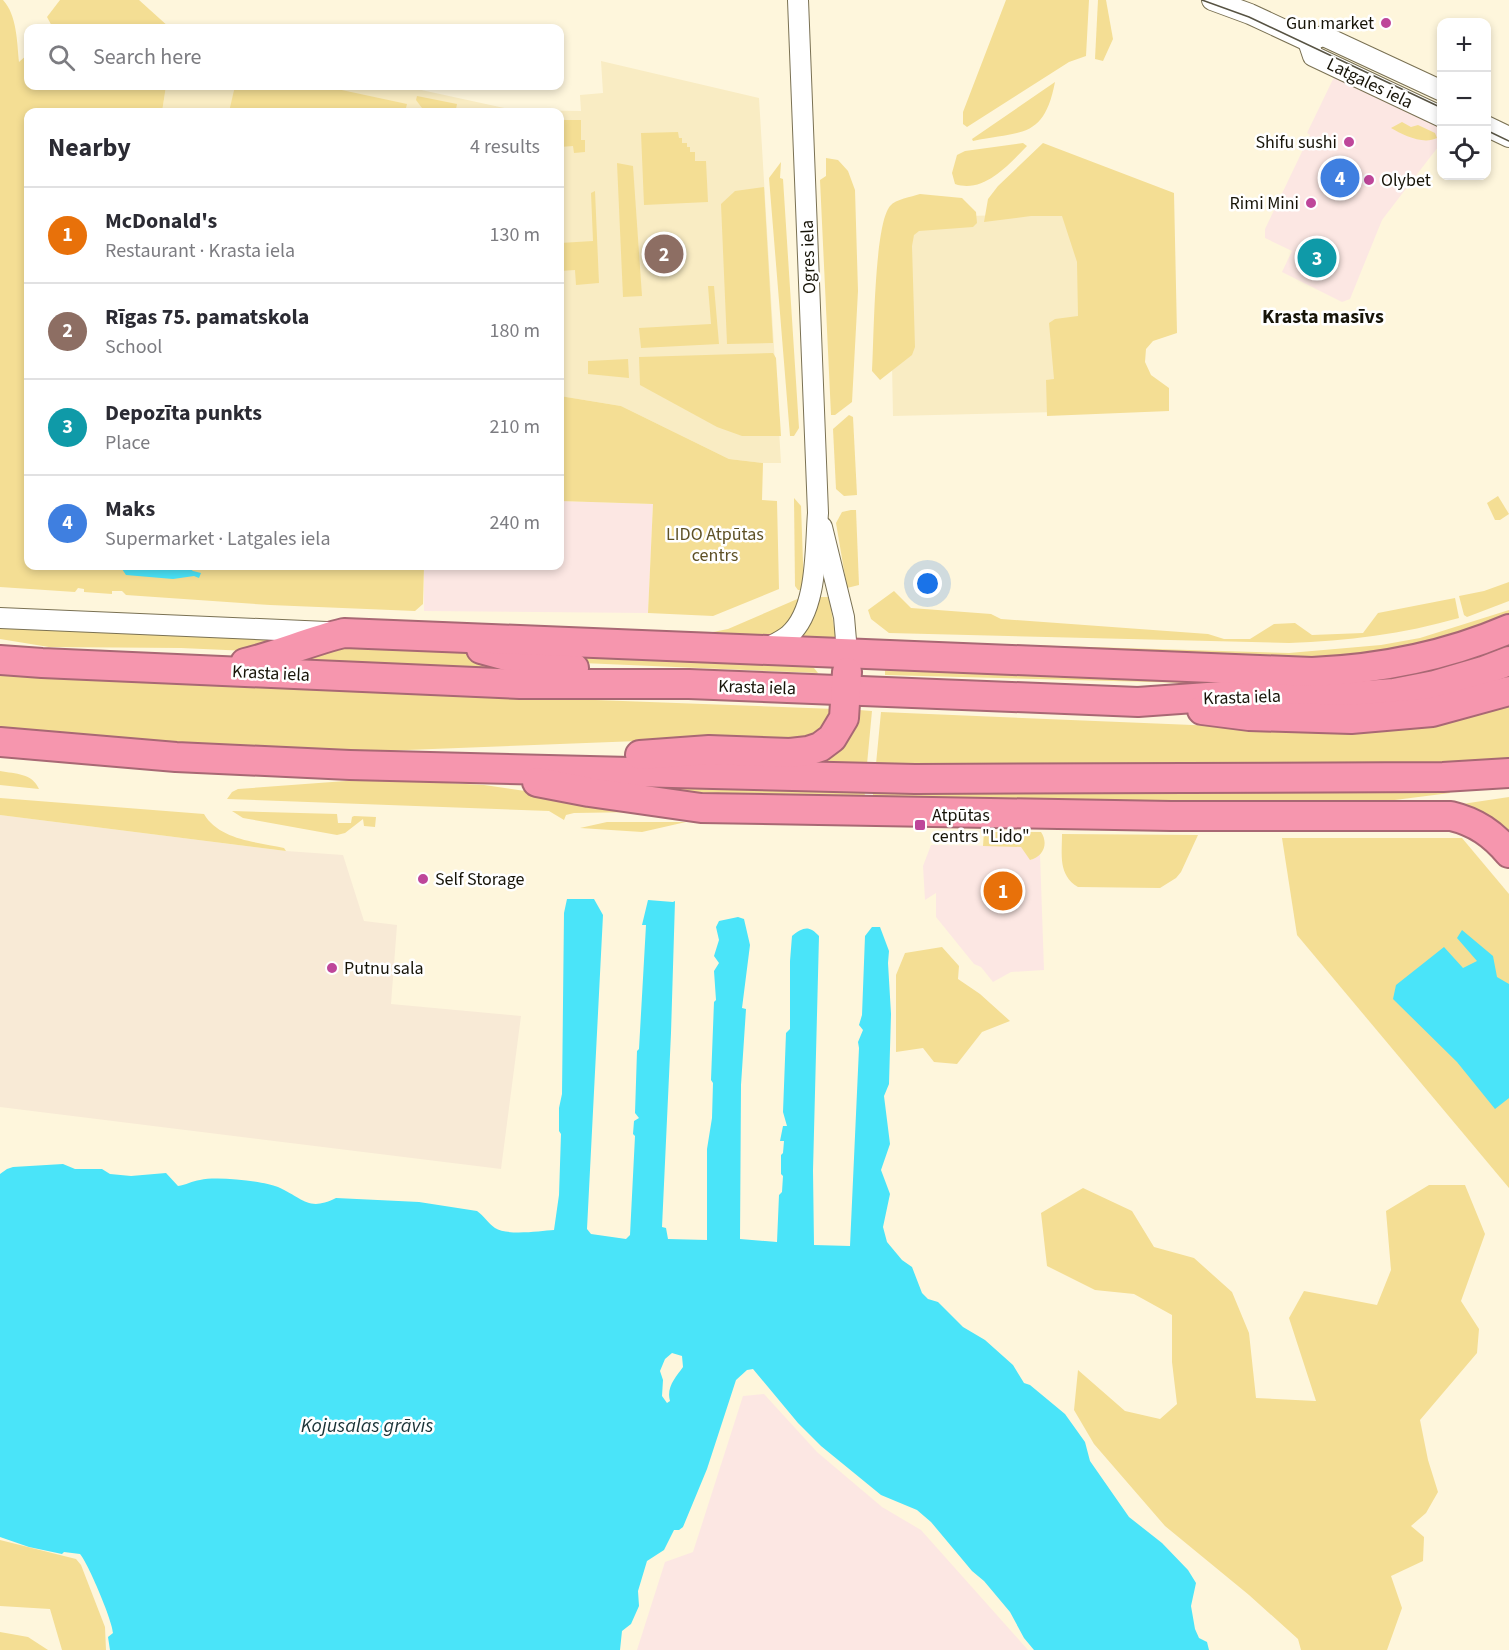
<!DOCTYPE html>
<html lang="en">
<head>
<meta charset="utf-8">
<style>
	body { margin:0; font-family:"Source Sans 3",sans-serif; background:#f2f2f3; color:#2b2b33 }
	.controls { position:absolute; right:18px; top:18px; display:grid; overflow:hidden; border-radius:12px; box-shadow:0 3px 9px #0003 }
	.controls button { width:54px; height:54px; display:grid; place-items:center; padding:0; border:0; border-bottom:2px solid #e1e1e2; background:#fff; color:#2b2b33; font:30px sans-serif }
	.you { position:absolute; left:928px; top:584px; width:21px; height:21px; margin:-15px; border:4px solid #fff; border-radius:50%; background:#1a73e8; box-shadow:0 0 0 9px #1a73e833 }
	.badge { display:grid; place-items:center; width:39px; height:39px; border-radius:50%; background:#be469a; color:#fff; font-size:20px; font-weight:700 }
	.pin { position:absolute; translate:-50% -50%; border:3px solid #fff; box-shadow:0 2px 6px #0006 }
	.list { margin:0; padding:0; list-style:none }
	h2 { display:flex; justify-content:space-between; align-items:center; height:78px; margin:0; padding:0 24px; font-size:26px }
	h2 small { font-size:20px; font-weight:400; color:#7c7c81 }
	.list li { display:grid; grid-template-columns:39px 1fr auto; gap:18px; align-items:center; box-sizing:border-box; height:96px; padding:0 24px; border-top:2px solid #e1e1e2 }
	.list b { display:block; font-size:22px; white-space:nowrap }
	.list p { margin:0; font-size:20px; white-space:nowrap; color:#7c7c81 }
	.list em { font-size:20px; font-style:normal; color:#7c7c81 }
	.icon { flex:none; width:33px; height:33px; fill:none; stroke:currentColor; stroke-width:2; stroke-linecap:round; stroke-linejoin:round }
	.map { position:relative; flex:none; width:1509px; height:1650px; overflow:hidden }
	.search { position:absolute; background:#fff; box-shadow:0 3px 9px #0003; left:24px; top:24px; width:540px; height:66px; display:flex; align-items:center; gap:15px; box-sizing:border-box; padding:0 21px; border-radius:12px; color:#7c7c81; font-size:22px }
	.panel { position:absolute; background:#fff; box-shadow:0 3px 9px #0003; left:24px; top:108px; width:540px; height:462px; border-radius:12px }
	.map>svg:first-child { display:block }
	.commercial { fill:#fce7e3 }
	.industrial { fill:#f8ead6 }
	.built { fill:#f9ecc3 }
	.green { fill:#f4de94 }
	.water { fill:#4ae4f9; fill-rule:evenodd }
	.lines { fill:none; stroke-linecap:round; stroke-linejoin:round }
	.minor-casing { stroke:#7a7153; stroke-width:22 }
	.highway-casing { stroke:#a86874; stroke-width:32 }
	.minor { stroke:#fff; stroke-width:20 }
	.highway { stroke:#f696ae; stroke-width:28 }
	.tram { stroke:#575343; stroke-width:1.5 }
	.poi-dot { fill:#be469a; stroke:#fff; stroke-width:2 }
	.labels { text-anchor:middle; stroke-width:5; stroke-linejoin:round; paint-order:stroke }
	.poi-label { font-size:18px; fill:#171408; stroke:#fff; text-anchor:start }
	.street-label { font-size:18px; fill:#171408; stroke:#fff }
	.park-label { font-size:18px; fill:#5e5126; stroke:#fff }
	.neighbourhood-label { font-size:20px; font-weight:bold; fill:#171408; stroke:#fff }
	.water-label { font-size:20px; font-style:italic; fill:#1a3337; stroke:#fff }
</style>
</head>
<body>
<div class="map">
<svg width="1509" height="1650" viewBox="0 0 1509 1650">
	<rect width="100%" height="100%" fill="#fef6dc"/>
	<g class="commercial">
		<path d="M1336 73 1441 121V143L1382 220 1350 299 1342 302 1282 272 1292 251 1265 238V229L1310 135 1307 133Z"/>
		<path d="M560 501 653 504 648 613 424 611V566H560Z"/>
		<path d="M931 845 1021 846 1031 860 1040 854 1044 970 1011 972 993 982 981 967 974 964 936 917V893L925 900 923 866Z"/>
		<path d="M764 1394 817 1452 882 1507 921 1530 1028 1650H637L665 1562 693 1552 743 1396Z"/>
	</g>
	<path class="industrial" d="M0 815 286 851 343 855 364 921 397 925 391 1004 521 1016 501 1169 0 1107Z"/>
	<g class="built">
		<path d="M601 61 759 98 781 463H763L729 459 621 406 560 396V112H162L166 86H403L514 110 581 111 580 95 603 93Z"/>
		<path d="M1048 147 1131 329 1137 410 893 416 890 261 917 217 1013 215Z"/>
	</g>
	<g class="green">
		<path d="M0 0H3C17 15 17 42 19 62L28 54V86H166L162 112H28V566H424L423 604 415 611 270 605 126 595 122 591H112V594L84 592V589L78 588 75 592 0 587Z"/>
		<path d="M60 0H139L170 28H53L47 17Z"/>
		<path d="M1006 0H1089L1086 56 1069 62 967 127 963 124V112Z"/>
		<path d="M1098 0H1106L1113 39 1103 61 1095 59Z"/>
		<path d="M1055 82C1044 139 1022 131 973 141L972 139Z"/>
		<path d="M235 86H323L407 104 405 112H229Z"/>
		<path d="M417 96 457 104 456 109C445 116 434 111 422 108L416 100Z"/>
		<path d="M560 120H581V140H585V152L574 153 573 146 560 147Z"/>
		<path d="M1402 122 1411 127 1418 125 1435 133 1437 138C1423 145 1403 135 1391 128Z"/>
		<path d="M678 132 679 138H682V143H687V147H690V152H695V161H706L708 202 644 205 641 133Z"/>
		<path d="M1023 143 1027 146C1009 164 984 194 955 184L952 173 957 155 965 151Z"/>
		<path d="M1043 143 1174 193 1177 333 1153 341 1146 349 1145 362 1151 375 1169 388V411L1047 416 1046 380 1054 379 1049 323 1055 319 1078 316 1077 262 1062 216H1031L984 222 988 199 998 186Z"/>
		<path d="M826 158 838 160 848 171 855 190 858 291 852 402 835 415H831L820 180 826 176Z"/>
		<path d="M781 162 780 178 783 179 799 428 794 436H790L769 178Z"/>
		<path d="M617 163 633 166 642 296 623 297Z"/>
		<path d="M764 187 773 343 727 344 721 204 735 191Z"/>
		<path d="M595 191 599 283 576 285 575 270 560 271V243L593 241 591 193Z"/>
		<path d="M920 194 962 198 976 212 977 223 973 227 919 231 914 235 912 246 915 347 912 355 880 380 872 371C874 341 874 225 890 206 896 199 911 197 920 194Z"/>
		<path d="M708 286H714L719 344 641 348 639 328 711 324Z"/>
		<path d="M773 353 776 358 781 436H742L717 427 640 385 639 357Z"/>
		<path d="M628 359 629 378 588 374V361Z"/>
		<path d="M560 396 621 406 729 459 763 463 762 500 777 501 779 589 713 616 648 613 653 504 560 501Z"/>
		<path d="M849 415 853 417 857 495 844 496 836 489 833 429Z"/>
		<path d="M1498 496 1509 514 1500 520H1495L1487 503Z"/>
		<path d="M794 498 801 506 804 590H798L795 586Z"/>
		<path d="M851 510H856L859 585 847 588 836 523 842 512Z"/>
		<path d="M1509 582V601L1467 617 1464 615 1459 596 1484 591Z"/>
		<path d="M894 591 911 608 991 614 1001 619 1208 634 1224 639H1250L1274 624 1295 623 1312 635 1363 633 1378 613 1455 598 1459 618C1403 634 1347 641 1289 643L889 633 871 619 868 610Z"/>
		<path d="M802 597C788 646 748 639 707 636 686 634 664 633 643 631L713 632 728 629Z"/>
		<path d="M820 597H829L836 639 801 638 814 618Z"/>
		<path d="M1509 610V652L1396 682 1228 684 885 675V665L894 641 1289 653 1381 645 1420 638Z"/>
		<path d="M0 626 287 639 248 651 181 648 49 647 0 639Z"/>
		<path d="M317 647H447L521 667V670L285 662Z"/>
		<path d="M508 650 797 662 814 668 818 673 582 663Z"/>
		<path d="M0 673 224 686 835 709 831 720 810 740 780 745 638 741 381 751 181 743 0 728Z"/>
		<path d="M1509 701V757L1472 764 978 767 876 764 881 712 1217 726Z"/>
		<path d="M859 710 872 711 867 764 820 763 819 761Z"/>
		<path d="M0 771C16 774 32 773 39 789L0 785Z"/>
		<path d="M373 779 484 785 641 808 640 812 574 813 566 815 564 820 549 811 227 799 232 792 238 789Z"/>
		<path d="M592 784 865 792 864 802 699 800Z"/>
		<path d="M1449 790 1450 793 1371 803 873 802V793L1053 794Z"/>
		<path d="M1509 797V839L1442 807Z"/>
		<path d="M0 798 204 814C219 840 257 842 284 848L286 851 0 815Z"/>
		<path d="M232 811 337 814 338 823H351L352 817 354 816 376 817 375 827 364 826 363 819 345 833 337 835 243 818Z"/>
		<path d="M607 822H686L642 832 580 828Z"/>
		<path d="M984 832H1041C1049 844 1043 857 1030 860L1021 847 983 846Z"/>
		<path d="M1062 834 1198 835 1181 872 1176 878 1160 888 1078 887C1058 875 1062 855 1062 834Z"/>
		<path d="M1282 838H1462L1509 894V1188L1297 935Z"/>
		<path d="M942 947 959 966 958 979 980 994 1010 1021 982 1032 957 1064 934 1062 923 1048 896 1052V975L905 953Z"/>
		<path d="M1429 1185H1465L1485 1234 1461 1301 1479 1329 1477 1353 1420 1420 1428 1460 1438 1492 1426 1513 1411 1526 1424 1537 1423 1561 1391 1576 1402 1608 1387 1650H1301L1298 1639 1249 1595 1165 1526 1094 1444 1074 1410 1078 1370 1125 1411 1160 1419 1177 1404 1172 1362V1315L1134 1294 1095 1290 1047 1266 1041 1213 1083 1188 1132 1211 1154 1247 1194 1258 1232 1292 1249 1333 1256 1398 1316 1401 1289 1318 1304 1291 1377 1305 1391 1270 1386 1211Z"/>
		<path d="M0 1540 76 1559 81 1565 105 1627 106 1650H62L50 1609 0 1606Z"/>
		<path d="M0 1632 28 1637 48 1650H0Z"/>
	</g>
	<g class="water">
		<path d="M120 566H186L193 571 201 573 199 578 194 576 173 579 126 575Z"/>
		<path d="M567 899H594L603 915 587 1229 591 1234 626 1239 630 1235 635 1136 633 1134 634 1121 639 1118 635 1113 637 1051 639 1049 646 925H642L648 900 673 902 675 901 671 1033 662 1227 666 1228 668 1239 707 1240V1149L712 1118 713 1083 711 1080 714 1002 716 1000 714 971 719 963 714 956 719 940 716 927 719 921 738 917 744 919 750 945 742 1008 746 1009 741 1085 740 1239 777 1242 779 1195 782 1192 783 1176 781 1174V1155L783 1153 784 1141H780L783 1126H787L783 1112 786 1033 790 1029V961L792 936C803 927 809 925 819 936L813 1171 814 1245 850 1246 859 1048 858 1042 863 1030 859 1025 862 1015 865 936 872 927H880L889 951 888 963 891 1014 889 1084 884 1096 890 1144 881 1170 890 1194 883 1227 887 1242 902 1260 912 1267 922 1293 928 1299 938 1302 963 1327 985 1340 1013 1365 1024 1383 1030 1385 1065 1414 1085 1442 1090 1461 1129 1517 1162 1543 1188 1570 1196 1583 1191 1606 1195 1629 1199 1638 1207 1642 1209 1650H1034L1024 1638 1010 1612 984 1581 972 1571 931 1522 917 1510 881 1495 821 1446 798 1423 753 1369 747 1370 736 1380 707 1469 683 1527 679 1530H674L664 1550 647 1561 638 1591 639 1606 631 1624 622 1631 620 1650H110L108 1637 113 1633C113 1622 88 1563 80 1554L64 1552 62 1554 29 1547 0 1537V1174L7 1169 13 1167 63 1164 75 1169H102L110 1174 131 1176 166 1173 178 1186C186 1185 192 1181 200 1180 217 1176 262 1181 278 1187 303 1198 308 1212 336 1198L419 1202 477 1211C484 1216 488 1223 495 1228 507 1236 540 1231 554 1230L559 1195 561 1134 559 1131V1108L562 1094 564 913ZM672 1353 682 1356 683 1367C676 1377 666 1387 670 1401L667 1403 662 1396 663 1380 660 1371 665 1359Z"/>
		<path d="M1462 930 1493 956 1497 977 1509 984V1098L1495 1109 1457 1062 1393 999 1396 985 1444 947 1463 968 1477 961 1457 938Z"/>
	</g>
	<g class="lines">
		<g class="minor-casing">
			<g id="minor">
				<path d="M1212 0 1250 14 1308 41 1323 36 1328 38 1442 91"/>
				<path d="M1308 41 1313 56 1442 117"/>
				<path d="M1486 126 1509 137"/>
				<path d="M822 527 844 617 847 652"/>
				<path d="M0 618 327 632"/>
				<path d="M765 649C772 645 782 641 789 635 818 610 815 549 818 513L798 0"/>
			</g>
		</g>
		<g class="highway-casing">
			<g id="highway">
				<path d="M481 649 542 666 574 668"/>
				<path d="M0 660 42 663 520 684H689L1138 702 1250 694 1353 696 1394 693 1435 685 1483 671 1509 661"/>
				<path d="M245 663C279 655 310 641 344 633L1312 672C1380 669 1446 656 1509 629"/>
				<path d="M1202 710 1249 716 1351 719 1432 712 1509 691"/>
				<path d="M0 742 176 757 350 765 915 779 1443 777 1509 773"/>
				<path d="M640 755 709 750 790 753 808 751 820 747 832 738 844 718 847 672"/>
				<path d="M537 782 589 792 701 808 1171 816H1451C1476 822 1493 834 1509 853"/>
			</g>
		</g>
		<use href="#minor" class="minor"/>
		<use href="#highway" class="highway"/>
		<g class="tram">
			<path d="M1202 0 1249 17 1442 108"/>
			<path d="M1486 130 1509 141"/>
		</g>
	</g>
	<g class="poi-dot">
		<circle cx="1386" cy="23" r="6"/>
		<circle cx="1349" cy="142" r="6"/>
		<circle cx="1369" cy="180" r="6"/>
		<circle cx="1311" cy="203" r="6"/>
		<rect x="914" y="819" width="12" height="12" rx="3"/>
		<circle cx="423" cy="879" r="6"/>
		<circle cx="332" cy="968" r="6"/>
	</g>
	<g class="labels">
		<g class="poi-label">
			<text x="1374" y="29" text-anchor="end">Gun market</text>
			<text x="1337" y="148" text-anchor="end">Shifu sushi</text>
			<text x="1381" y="186">Olybet</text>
			<text x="1299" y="209" text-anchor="end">Rimi Mini</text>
			<text x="932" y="821">Atpūtas<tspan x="932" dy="21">centrs "Lido"</tspan></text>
			<text x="435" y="885">Self Storage</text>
			<text x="344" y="974">Putnu sala</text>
		</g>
		<g class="street-label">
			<text transform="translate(1370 83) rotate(26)" y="6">Latgales iela</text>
			<text transform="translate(808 257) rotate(-92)" y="6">Ogres iela</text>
			<text transform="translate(271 673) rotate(3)" y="6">Krasta iela</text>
			<text transform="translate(757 687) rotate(2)" y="6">Krasta iela</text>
			<text transform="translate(1242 697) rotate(-2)" y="6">Krasta iela</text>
		</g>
		<g class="park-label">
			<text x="715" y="540">LIDO Atpūtas<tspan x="715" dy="21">centrs</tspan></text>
		</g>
		<g class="neighbourhood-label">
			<text x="1323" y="323">Krasta masīvs</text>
		</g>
		<g class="water-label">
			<text x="367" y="1432">Kojusalas grāvis</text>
		</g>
	</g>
</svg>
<div class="controls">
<button>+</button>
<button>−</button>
<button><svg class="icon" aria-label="locate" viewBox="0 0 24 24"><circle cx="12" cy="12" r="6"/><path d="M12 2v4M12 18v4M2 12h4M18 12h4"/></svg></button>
</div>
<div class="you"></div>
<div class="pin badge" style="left:1003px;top:891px;background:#e8710a">1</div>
<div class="pin badge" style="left:664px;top:254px;background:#8d6e63">2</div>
<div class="pin badge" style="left:1317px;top:258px;background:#0f9aa8">3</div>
<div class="pin badge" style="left:1340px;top:178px;background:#3f7fe0">4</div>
<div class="search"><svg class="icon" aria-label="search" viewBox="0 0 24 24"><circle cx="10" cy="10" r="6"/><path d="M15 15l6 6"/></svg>Search here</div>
<section class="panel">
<h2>Nearby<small>4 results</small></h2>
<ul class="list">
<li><span class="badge" style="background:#e8710a">1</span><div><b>McDonald's</b><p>Restaurant · Krasta iela</p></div><em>130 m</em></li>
<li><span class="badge" style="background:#8d6e63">2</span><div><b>Rīgas 75. pamatskola</b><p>School</p></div><em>180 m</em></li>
<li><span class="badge" style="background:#0f9aa8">3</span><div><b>Depozīta punkts</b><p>Place</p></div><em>210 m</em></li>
<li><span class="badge" style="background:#3f7fe0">4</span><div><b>Maks</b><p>Supermarket · Latgales iela</p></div><em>240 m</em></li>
</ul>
</section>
</div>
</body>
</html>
